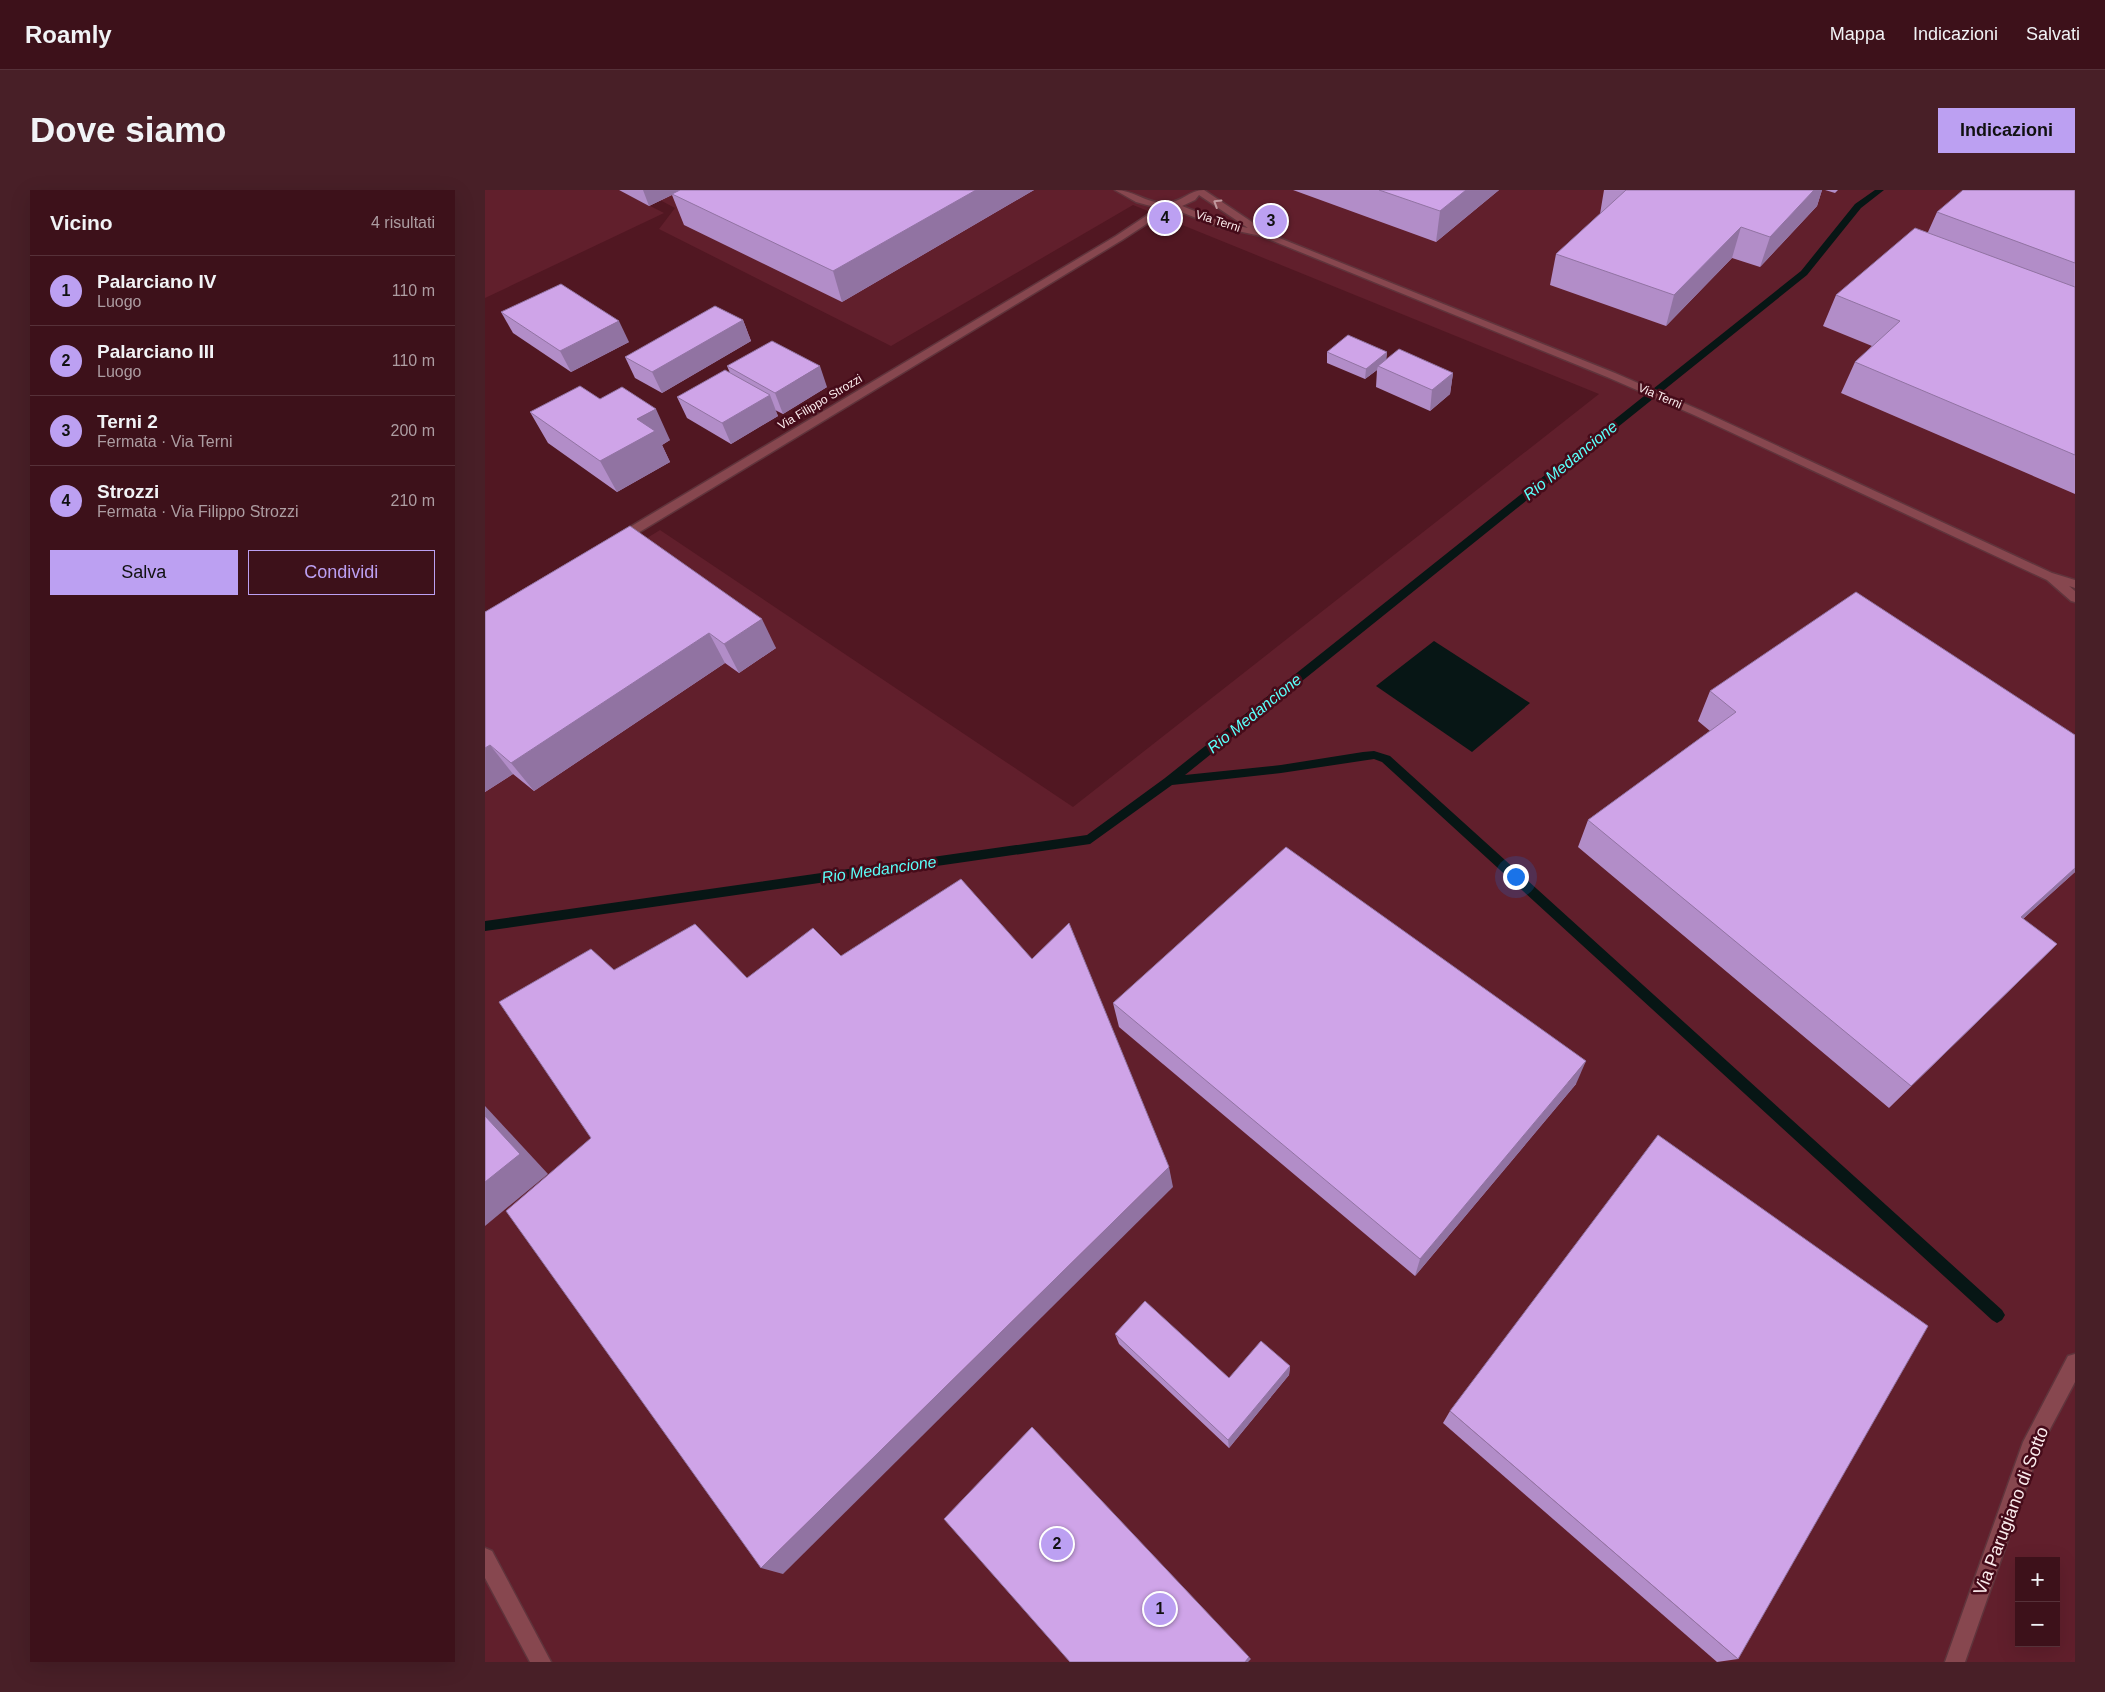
<!DOCTYPE html>
<html lang="it">
<head>
<meta charset="utf-8">
<style>
	body { margin:0; font-family:Arial,sans-serif; background:#481f27; color:#f1f3f6 }
	.controls { position:absolute; right:15px; bottom:15px; display:grid; overflow:hidden; border-radius:0px; box-shadow:0 5px 20px #0002 }
	.controls button { width:45px; height:45px; display:grid; place-items:center; padding:0; border:0; border-bottom:1px solid #563139; background:#3d111a; color:#f1f3f6; font:25px sans-serif }
	.you { position:absolute; left:1030px; top:686px; width:18px; height:18px; margin:-12px; border:4px solid #fff; border-radius:50%; background:#1a73e8; box-shadow:0 0 0 8px #1a73e833 }
	.badge { display:grid; place-items:center; width:32px; height:32px; border-radius:50%; background:#bca0f2; color:#111; font-size:16px; font-weight:700 }
	.pin { position:absolute; translate:-50% -50%; border:2px solid #fff; box-shadow:0 1px 5px #0006 }
	.list { margin:0; padding:0; list-style:none }
	h2 { display:flex; justify-content:space-between; align-items:center; height:65px; margin:0; padding:0 20px; font-size:21px }
	h2 small { font-size:16px; font-weight:400; color:#ad9da2 }
	.list li { display:grid; grid-template-columns:32px 1fr auto; gap:15px; align-items:center; box-sizing:border-box; height:70px; padding:0 20px; border-top:1px solid #563139 }
	.list b { display:block; font-size:19px; white-space:nowrap }
	.list p { margin:0; font-size:16px; white-space:nowrap; color:#ad9da2 }
	.list em { font-size:16px; font-style:normal; color:#ad9da2 }
	.actions { display:flex; gap:10px; padding:15px 20px }
	.actions a { flex:1; padding:11px 0; border:1px solid #bca0f2; border-radius:0px; text-align:center; font-size:18px; color:#bca0f2 }
	.actions .main { background:#bca0f2; color:#111 }
	.map { position:relative; flex:none; width:1590px; height:1472px; overflow:hidden; border-radius:0px }
	header { display:flex; align-items:center; gap:30px; box-sizing:border-box; height:70px; padding:0 25px; background:#3d111a; border-bottom:1px solid #563139 }
	header strong { font-size:24px }
	nav { display:flex; gap:28px; margin-inline-start:auto; font-size:18px }
	.intro { display:flex; align-items:center; justify-content:space-between; box-sizing:border-box; height:120px; padding:0 30px }
	h1 { margin:0; font-size:35px }
	.button { padding:12px 22px; border-radius:0px; background:#bca0f2; color:#111; font-size:18px; font-weight:700 }
	main { display:flex; gap:30px; padding:0 30px }
	aside { flex:1; background:#3d111a; border-radius:0px; box-shadow:0 5px 20px #0002 }
	.map>svg:first-child { display:block }
	.built { fill:#611f2c; fill-rule:evenodd }
	.water { fill:#071615 }
	.lines { fill:none; stroke-linecap:round; stroke-linejoin:round }
	.stream { fill:#071615; fill-rule:evenodd }
	.minor-casing { stroke:#60343c; stroke-width:3 }
	.minor { fill:#87474f; fill-rule:evenodd }
	.wall { fill:#b28dc8 }
	.shaded-wall { fill:#9173a2 }
	.building { fill:#cfa4e8; stroke:#9173a2 }
	.oneway { stroke:#c1999e }
	.labels { text-anchor:middle; stroke-width:5; stroke-linejoin:round; paint-order:stroke }
	.far-street-label { font-size:12px; fill:#fbebec; stroke:#450b19 }
	.water-label { font-size:16px; font-style:italic; fill:#5afffa; stroke:#450b19 }
	.near-street-label { font-size:18px; fill:#fbebec; stroke:#450b19 }
</style>
</head>
<body>
<header>
<strong>Roamly</strong>
<nav><a>Mappa</a><a>Indicazioni</a><a>Salvati</a></nav>
</header>
<div class="intro"><h1>Dove siamo</h1><a class="button">Indicazioni</a></div>
<main>
<aside>
<h2>Vicino<small>4 risultati</small></h2>
<ul class="list">
<li><span class="badge">1</span><div><b>Palarciano IV</b><p>Luogo</p></div><em>110 m</em></li>
<li><span class="badge">2</span><div><b>Palarciano III</b><p>Luogo</p></div><em>110 m</em></li>
<li><span class="badge">3</span><div><b>Terni 2</b><p>Fermata · Via Terni</p></div><em>200 m</em></li>
<li><span class="badge">4</span><div><b>Strozzi</b><p>Fermata · Via Filippo Strozzi</p></div><em>210 m</em></li>
</ul>
<div class="actions"><a class="main">Salva</a><a>Condividi</a></div>
</aside>
<div class="map">
<svg width="1590" height="1472" viewBox="0 0 1590 1472">
	<rect width="100%" height="100%" fill="#511722"/>
	<g class="built">
		<path d="M0 0H134L179 23 0 108Z"/>
		<path d="M156 0H1590V1472H0V448L175 340 588 617 1114 204 648 15 406 156 174 39 190 18ZM1534 1371H1571V1453H1534Z"/>
	</g>
	<path class="water" d="M949 451 1045 513 987 562 891 496Z"/>
	<g class="lines">
		<path class="stream" d="M1390 0H1399L1376 18 1322 85 700 585 796 575 878 562 889 561 905 566 1517 1120 1520 1125 1517 1130 1512 1133 1507 1130 897 572 889 569 796 583 687 595 605 654 0 741V731L602 645 680 588 1316 81 1370 14Z"/>
		<g class="minor-casing">
			<g id="minor">
				<path d="M630 0C648 0 661 13 679 13 697 13 704 0 719 0L776 38 777 41 1130 183 1217 221 1567 383 1590 390V398L1584 396 1590 401V412L1586 411 1562 390 1209 225 1122 187 776 46 734 37 686 18 637 50 138 352H130L128 349 130 346 631 46 673 18 651 12ZM714 5 763 38 740 33 697 16 710 10Z"/>
				<path d="M1590 1164V1192L1556 1256 1480 1472H1460L1538 1252 1583 1166Z"/>
				<path d="M0 1358 7 1361 66 1472H45L0 1388Z"/>
			</g>
		</g>
		<use href="#minor" class="minor"/>
	</g>
	<g class="wall">
		<path d="M134 0H549L357 112 199 35 187 5 164 16Z"/>
		<path d="M808 0H1014L951 52Z"/>
		<path d="M1119 0H1337L1332 16 1275 77 1247 68 1181 136 1065 95 1071 64 1115 24Z"/>
		<path d="M1340 0H1353L1350 3Z"/>
		<path d="M1590 0V304L1356 203 1370 172 1387 156 1338 136 1351 105 1443 42 1452 22Z"/>
		<path d="M16 122 144 152 86 182 28 143Z"/>
		<path d="M258 130 266 151 177 203 150 188 140 167Z"/>
		<path d="M842 162H902L901 169 968 183 965 204 945 221 891 197 892 180 880 189 842 173Z"/>
		<path d="M242 176 342 197 298 224 290 220 293 226 246 254 202 228 192 207 245 183Z"/>
		<path d="M115 209 185 250 177 255 185 272 132 302 63 253 45 222Z"/>
		<path d="M145 336 291 458 254 483 240 473 49 601 28 584 0 602V422Z"/>
		<path d="M1225 501 1590 682 1538 729 1572 754 1404 918 1093 657 1103 630 1225 541 1213 531Z"/>
		<path d="M628 813 1091 894 930 1086 634 837Z"/>
		<path d="M630 1144 744 1188 805 1176 804 1185 744 1258 634 1154Z"/>
		<path d="M965 1221 1253 1469 1232 1472 958 1233Z"/>
	</g>
	<g class="shaded-wall">
		<path d="M158 0H197L164 16Z"/>
		<path d="M491 0H549L357 112 348 81Z"/>
		<path d="M981 0H1014L951 52 955 21Z"/>
		<path d="M1329 0H1337L1332 16 1275 77 1285 47Z"/>
		<path d="M1256 37 1247 68 1181 136 1189 105Z"/>
		<path d="M258 130 266 151 177 203 167 182Z"/>
		<path d="M134 131 144 152 86 182 75 161Z"/>
		<path d="M902 162 901 173 893 176 892 180 880 189 881 179Z"/>
		<path d="M335 176 342 197 298 224 290 203Z"/>
		<path d="M968 183 965 204 945 221 947 200Z"/>
		<path d="M285 205 293 226 246 254 237 233Z"/>
		<path d="M171 219 185 250 177 255 185 272 132 302 115 271 152 229Z"/>
		<path d="M277 429 291 458 254 483 239 454Z"/>
		<path d="M224 443 240 473 49 601 26 573Z"/>
		<path d="M5 555 28 584 0 602V558Z"/>
		<path d="M1590 678V682L1511 753 1536 727Z"/>
		<path d="M1101 871 1091 894 930 1086 935 1069Z"/>
		<path d="M0 916 63 984 0 1036Z"/>
		<path d="M684 977 688 997 298 1384 276 1378Z"/>
		<path d="M805 1176 804 1185 744 1258 743 1250Z"/>
		<path d="M764 1467 766 1469 763 1472H760Z"/>
	</g>
	<g class="building">
		<path d="M195 0H491L348 81 187 4Z"/>
		<path d="M894 0H981L955 21Z"/>
		<path d="M1140 0H1329L1285 47 1256 37 1189 105 1071 64 1141 0Z"/>
		<path d="M1478 0H1590V73L1452 22Z"/>
		<path d="M1430 38 1590 97V265L1370 172 1415 131 1351 105Z"/>
		<path d="M76 94 134 131 75 161 16 122Z"/>
		<path d="M230 116 258 130 167 182 140 167Z"/>
		<path d="M863 145 902 162 881 179 842 162Z"/>
		<path d="M287 151 335 176 290 203 242 176Z"/>
		<path d="M914 159 968 183 947 200 893 176Z"/>
		<path d="M240 180 285 205 237 233 192 207Z"/>
		<path d="M95 196 115 209 137 197 171 219 152 229 170 241 115 271 45 222Z"/>
		<path d="M145 336 277 429 239 454 224 443 26 573 5 555 0 558V422Z"/>
		<path d="M1371 402 1590 545V678L1536 727 1572 754 1426 896 1103 630 1251 522 1225 501Z"/>
		<path d="M801 657 1101 871 935 1069 628 813Z"/>
		<path d="M476 689 547 769 584 733 684 977 276 1378 21 1021 106 948 14 812 106 759 129 780 210 734 262 788 328 738 356 766Z"/>
		<path d="M0 926 35 964 0 992Z"/>
		<path d="M1173 945 1443 1136 1253 1469 965 1221Z"/>
		<path d="M660 1111 744 1188 776 1151 805 1176 743 1250 630 1144Z"/>
		<path d="M547 1237 764 1467 760 1472H585L459 1329Z"/>
	</g>
	<defs><path id="oneway-chevron" d="M-2-3.5L2.5 0L-2 3.5" fill="none" stroke-width="1.6" stroke-linecap="round" stroke-linejoin="round" transform="scale(1.25)"/></defs>
	<use class="oneway" href="#oneway-chevron" transform="translate(732 13) rotate(-148)"/>
	<g class="labels">
		<g class="far-street-label">
			<text transform="translate(733 31) rotate(18)" y="4">Via Terni</text>
			<text transform="translate(1175 206) rotate(23)" y="4">Via Terni</text>
			<text transform="translate(335 212) rotate(-31)" y="4">Via Filippo Strozzi</text>
		</g>
		<g class="water-label">
			<text transform="translate(1085 270) rotate(-39)" y="6">Rio Medancione</text>
			<text transform="translate(769 523) rotate(-39)" y="6">Rio Medancione</text>
			<text transform="translate(394 679) rotate(-8)" y="6">Rio Medancione</text>
		</g>
		<g class="near-street-label">
			<text transform="translate(1526 1321) rotate(-69)" y="6">Via Parugiano di Sotto</text>
		</g>
	</g>
</svg>
<div class="controls">
<button>+</button>
<button>−</button>
</div>
<div class="you"></div>
<div class="pin badge" style="left:675px;top:1419px">1</div>
<div class="pin badge" style="left:572px;top:1354px">2</div>
<div class="pin badge" style="left:786px;top:31px">3</div>
<div class="pin badge" style="left:680px;top:28px">4</div>
</div>
</main>
</body>
</html>
